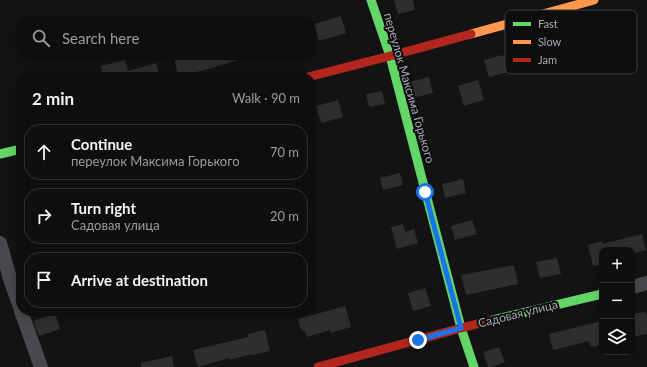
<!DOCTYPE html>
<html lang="en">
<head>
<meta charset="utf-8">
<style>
	body { margin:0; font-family:Lato,sans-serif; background:#171718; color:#f1f3f6 }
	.controls { position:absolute; right:12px; bottom:12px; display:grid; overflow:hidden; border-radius:8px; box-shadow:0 2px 10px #0003 }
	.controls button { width:36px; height:36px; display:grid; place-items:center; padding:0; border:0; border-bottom:1px solid #2e2e2f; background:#0e0e0f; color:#f1f3f6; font:20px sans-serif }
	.stop { position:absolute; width:12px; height:12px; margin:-9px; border:3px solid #1a73e8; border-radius:50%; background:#fff }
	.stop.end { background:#1a73e8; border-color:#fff; box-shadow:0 1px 4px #0008 }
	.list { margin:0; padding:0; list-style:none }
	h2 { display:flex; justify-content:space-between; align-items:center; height:52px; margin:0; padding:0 16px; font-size:17px }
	h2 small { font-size:13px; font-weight:400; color:#9b9c9e }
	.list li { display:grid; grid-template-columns:26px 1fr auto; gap:12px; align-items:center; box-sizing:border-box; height:56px; margin:0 8px 8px; padding:0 8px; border:1px solid #2e2e2f; border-radius:16px }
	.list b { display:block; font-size:15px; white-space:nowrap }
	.list p { margin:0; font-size:13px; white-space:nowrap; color:#9b9c9e }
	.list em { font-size:13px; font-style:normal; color:#9b9c9e }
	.icon { flex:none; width:22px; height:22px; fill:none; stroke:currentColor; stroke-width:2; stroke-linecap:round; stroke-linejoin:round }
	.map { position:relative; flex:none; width:647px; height:367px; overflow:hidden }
	.search { position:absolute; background:#0e0e0f; box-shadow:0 2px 10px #0003; left:16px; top:16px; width:300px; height:44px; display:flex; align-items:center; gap:10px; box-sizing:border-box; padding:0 14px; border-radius:16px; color:#9b9c9e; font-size:15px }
	.panel { position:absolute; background:#0e0e0f; box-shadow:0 2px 10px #0003; left:16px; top:72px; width:300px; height:244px; border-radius:16px }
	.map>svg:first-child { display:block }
	.building { fill:#2e2e2f }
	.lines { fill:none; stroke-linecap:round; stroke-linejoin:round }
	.street { stroke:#48494c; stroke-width:14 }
	.fast { stroke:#63d668; stroke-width:9 }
	.slow { stroke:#ff974d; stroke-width:9 }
	.jam { stroke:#b3261e; stroke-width:9 }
	.route { stroke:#1a73e8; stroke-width:5 }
	.labels { text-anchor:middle; stroke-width:4; stroke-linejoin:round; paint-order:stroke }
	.street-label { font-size:12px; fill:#a6aab3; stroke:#0e0e0f }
	.key { fill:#0e0e0f; stroke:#3c3d40; stroke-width:1 }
	.key-label { font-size:11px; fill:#a6aab3 }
</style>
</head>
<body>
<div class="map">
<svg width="647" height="367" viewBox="0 0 647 367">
	<rect width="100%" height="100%" fill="#131314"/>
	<g class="building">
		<path d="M394 0H413L415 10 398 14Z"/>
		<path d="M341 16 346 33 319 41 314 24Z"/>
		<path d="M521 52 525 68 489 77 484 60 502 55V56Z"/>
		<path d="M189 55H245V58L201 71 178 76 174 58Z"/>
		<path d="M125 60 128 71 156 63 160 77H103L101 66Z"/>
		<path d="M429 77 433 93 413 98 409 82Z"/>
		<path d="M478 80 484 100 464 106 458 86Z"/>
		<path d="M382 91 385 104 369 107 366 94Z"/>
		<path d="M338 100 343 117 321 123 316 106Z"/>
		<path d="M400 173 403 185 383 190 380 178Z"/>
		<path d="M463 179 466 193 445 198 442 184Z"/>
		<path d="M472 220 477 234 455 240 451 226Z"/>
		<path d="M403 224 405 232 414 229 418 243 397 249 391 227Z"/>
		<path d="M642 234 646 250 632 254V250H602V264L593 266 588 245 602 241V244Z"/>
		<path d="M557 258 561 274 540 278 536 262Z"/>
		<path d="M514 265 518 284 466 295 461 275Z"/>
		<path d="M425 288 431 306 413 311 408 293Z"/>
		<path d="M345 306 351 327 330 333V330L307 337 305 331 301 330 298 319Z"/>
		<path d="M646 312 647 317V334L632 337V326H634L632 314Z"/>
		<path d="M55 313 60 329 39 336 33 321Z"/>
		<path d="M602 321V345L591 347 589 341 553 350 549 334Z"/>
		<path d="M265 330 270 351 253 355V354L229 360V358L198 367 193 350 248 337V334Z"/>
		<path d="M499 347 505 362 491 367H488L483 352Z"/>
		<path d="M172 356 174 367H141V363Z"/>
	</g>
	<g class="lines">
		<g class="street">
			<path d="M0 243 11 282 21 310"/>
			<path d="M632 287 647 283"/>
			<path d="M21 311 41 367"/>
		</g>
		<g class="fast">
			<path d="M371 0 390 56 461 328 474 367"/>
			<path d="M0 154 21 149"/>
			<path d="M493 320 602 294"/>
		</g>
		<path class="slow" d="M471 34 594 0"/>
		<g class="jam">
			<path d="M308 77 390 56 471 34"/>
			<path d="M318 367 461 328 493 320"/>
		</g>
	</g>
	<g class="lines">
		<path class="route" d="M418 340 461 328 425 192"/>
	</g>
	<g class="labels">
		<g class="street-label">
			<text transform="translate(409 88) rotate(74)" y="4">переулок Максима Горького</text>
			<text transform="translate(518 314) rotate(-14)" y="4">Садовая улица</text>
		</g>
	</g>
	<rect x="505" y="10" width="132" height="64" rx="6" class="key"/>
	<rect x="513" y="22" width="18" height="4" fill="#63d668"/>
	<rect x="513" y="40" width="18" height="4" fill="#ff974d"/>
	<rect x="513" y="58" width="18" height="4" fill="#b3261e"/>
	<g class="key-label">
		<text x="538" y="28">Fast</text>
		<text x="538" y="46">Slow</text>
		<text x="538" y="64">Jam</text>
	</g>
</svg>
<div class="controls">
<button>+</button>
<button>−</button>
<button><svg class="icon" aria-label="layers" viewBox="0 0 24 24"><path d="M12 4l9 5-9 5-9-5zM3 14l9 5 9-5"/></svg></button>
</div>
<div class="stop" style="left:425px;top:192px"></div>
<div class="stop end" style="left:418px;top:340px"></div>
<div class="search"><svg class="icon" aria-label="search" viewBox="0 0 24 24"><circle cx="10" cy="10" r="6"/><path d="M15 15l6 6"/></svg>Search here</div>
<section class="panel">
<h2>2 min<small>Walk · 90 m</small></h2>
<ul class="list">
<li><svg class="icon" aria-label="ahead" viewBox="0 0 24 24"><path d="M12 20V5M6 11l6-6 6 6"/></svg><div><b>Continue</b><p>переулок Максима Горького</p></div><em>70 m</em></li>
<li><svg class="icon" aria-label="right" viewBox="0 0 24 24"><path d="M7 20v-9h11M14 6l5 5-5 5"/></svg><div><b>Turn right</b><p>Садовая улица</p></div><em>20 m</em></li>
<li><svg class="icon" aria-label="arrive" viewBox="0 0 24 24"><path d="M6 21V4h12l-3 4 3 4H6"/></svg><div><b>Arrive at destination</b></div></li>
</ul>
</section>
</div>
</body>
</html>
